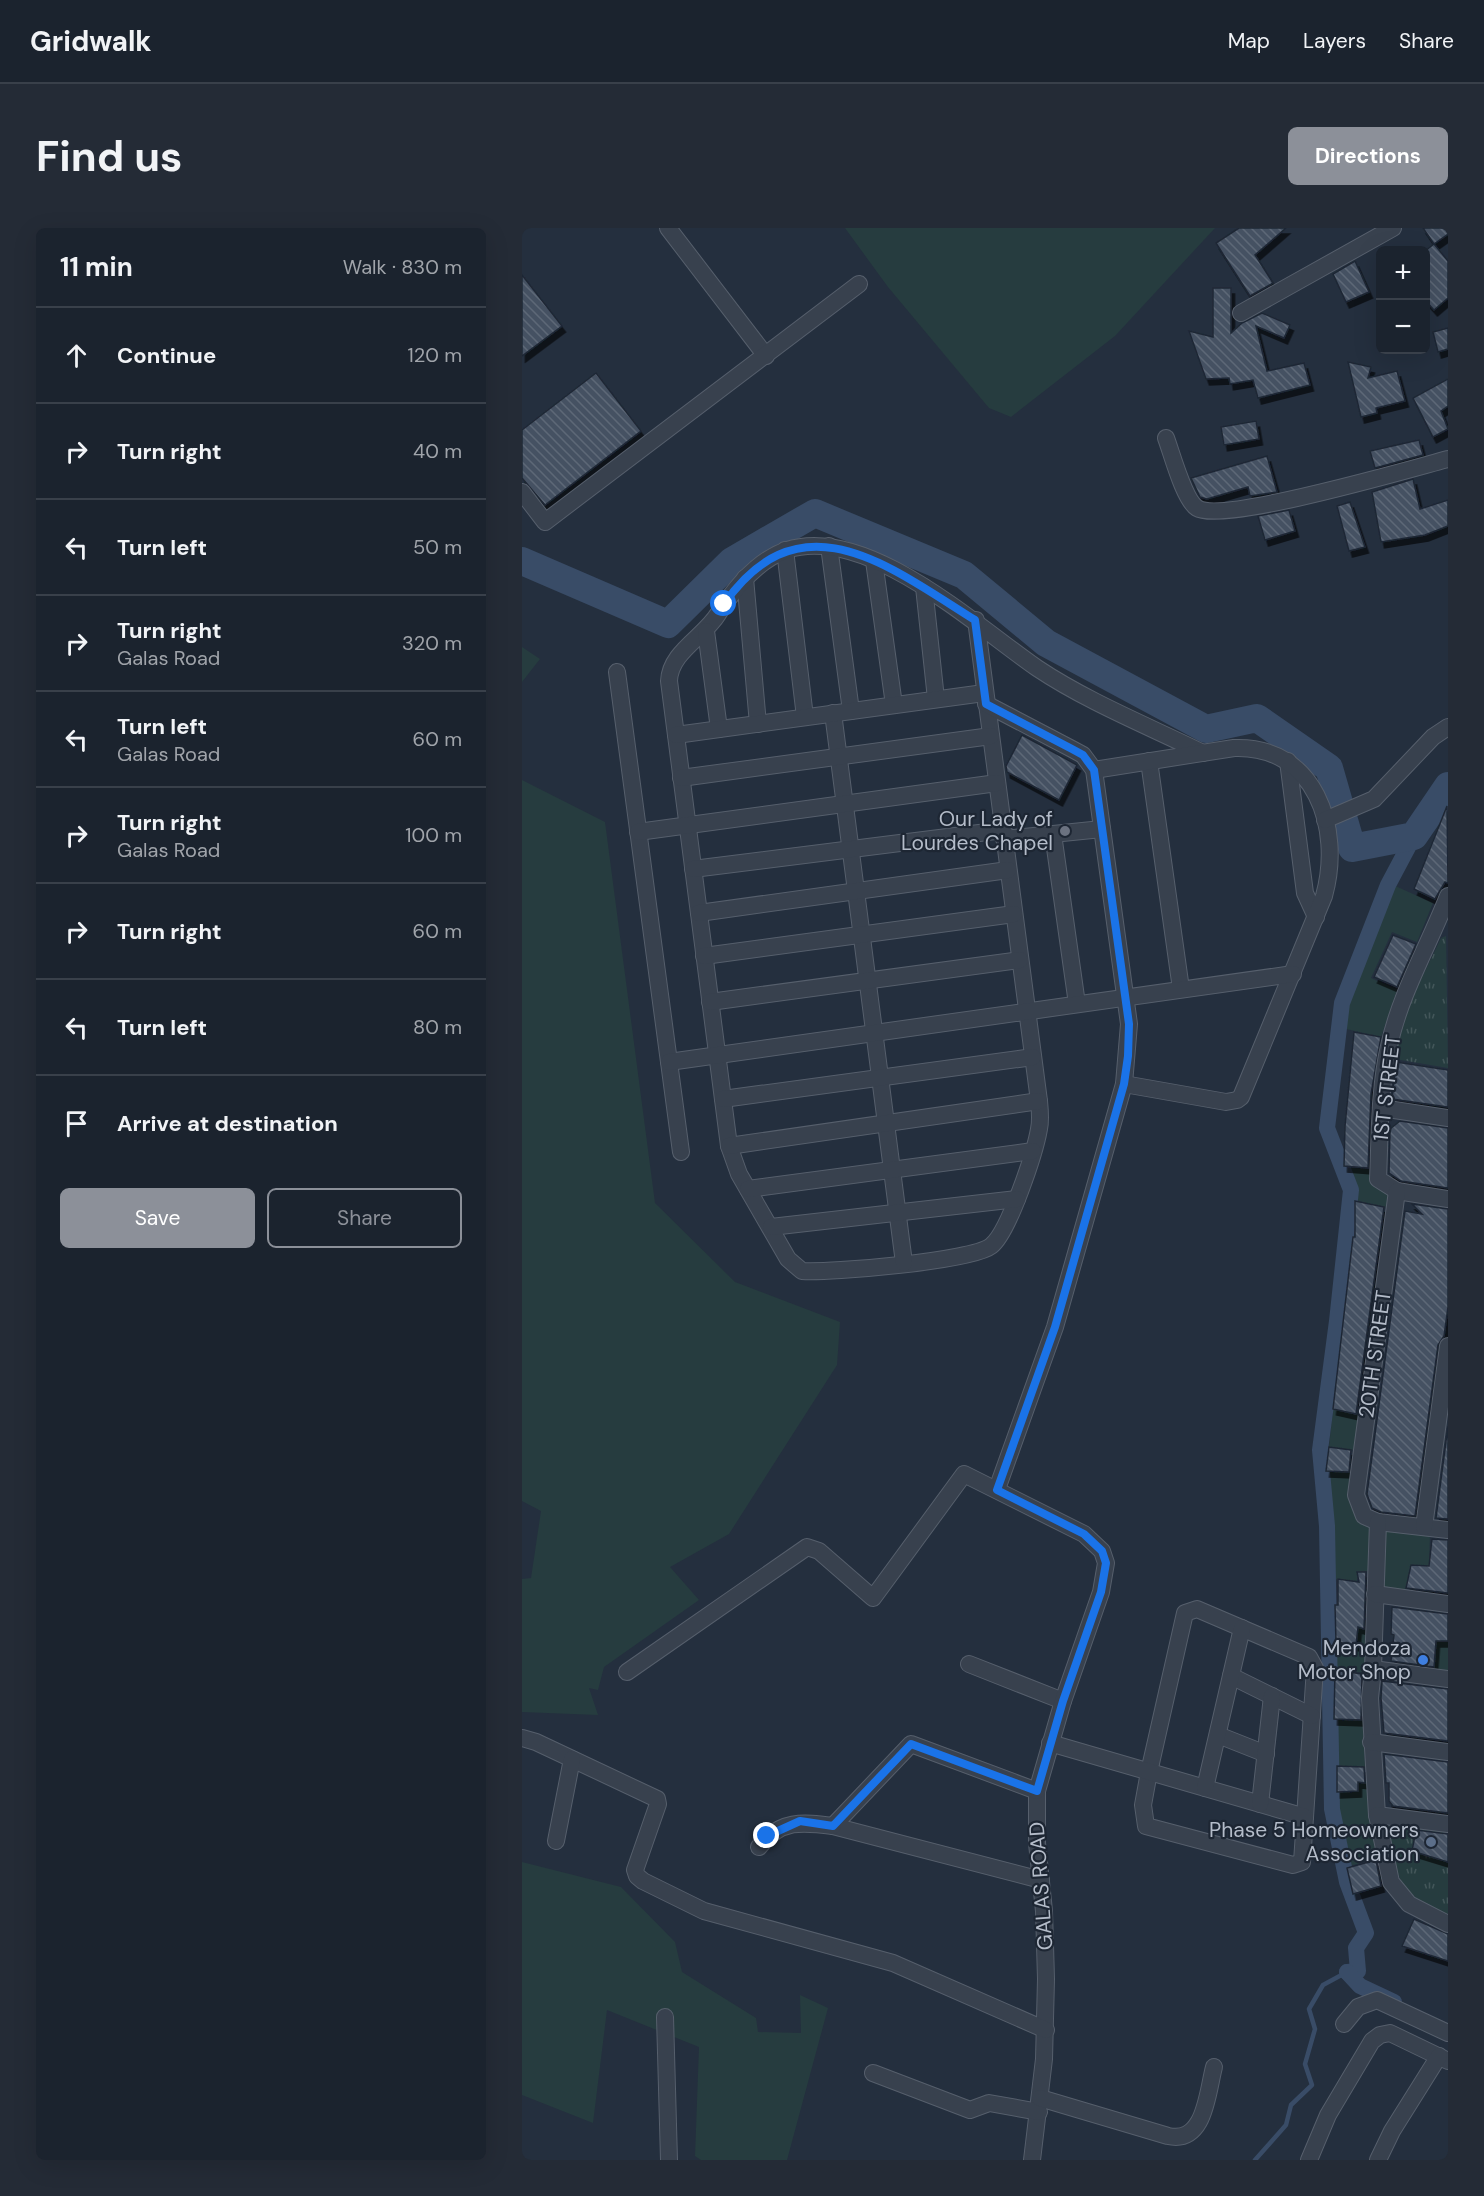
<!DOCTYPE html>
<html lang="en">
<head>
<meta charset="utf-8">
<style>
	body { margin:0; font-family:"DM Sans",sans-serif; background:#242b36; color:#f1f3f6 }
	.controls { position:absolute; right:18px; top:18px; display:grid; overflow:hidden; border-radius:9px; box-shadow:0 6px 24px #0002 }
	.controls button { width:54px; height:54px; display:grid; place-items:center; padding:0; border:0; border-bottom:2px solid #39404a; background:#1b232e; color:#f1f3f6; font:30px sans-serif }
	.stop { position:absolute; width:18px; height:18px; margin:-14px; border:4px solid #1a73e8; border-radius:50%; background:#fff }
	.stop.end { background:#1a73e8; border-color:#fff; box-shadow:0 2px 6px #0008 }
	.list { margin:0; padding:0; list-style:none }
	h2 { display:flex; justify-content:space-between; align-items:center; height:78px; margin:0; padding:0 24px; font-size:26px }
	h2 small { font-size:20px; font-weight:400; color:#a0a4aa }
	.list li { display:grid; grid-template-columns:39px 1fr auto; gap:18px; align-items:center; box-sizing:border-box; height:96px; padding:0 24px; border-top:2px solid #39404a }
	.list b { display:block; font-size:22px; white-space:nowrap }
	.list p { margin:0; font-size:20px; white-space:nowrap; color:#a0a4aa }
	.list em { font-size:20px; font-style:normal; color:#a0a4aa }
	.actions { display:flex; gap:12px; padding:18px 24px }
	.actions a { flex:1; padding:14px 0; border:2px solid #8c9099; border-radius:9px; text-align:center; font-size:21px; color:#8c9099 }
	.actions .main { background:#8c9099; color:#fff }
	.icon { flex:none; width:33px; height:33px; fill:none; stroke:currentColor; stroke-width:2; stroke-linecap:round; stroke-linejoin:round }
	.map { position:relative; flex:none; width:926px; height:1932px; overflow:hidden; border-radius:9px }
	header { display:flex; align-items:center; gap:36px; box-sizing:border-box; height:84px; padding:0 30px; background:#1b232e; border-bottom:2px solid #39404a }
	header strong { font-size:28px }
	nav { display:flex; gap:33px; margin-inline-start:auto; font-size:21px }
	.intro { display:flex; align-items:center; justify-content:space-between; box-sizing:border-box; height:144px; padding:0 36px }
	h1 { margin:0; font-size:42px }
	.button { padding:15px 27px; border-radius:9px; background:#8c9099; color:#fff; font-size:21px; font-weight:700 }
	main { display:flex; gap:36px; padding:0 36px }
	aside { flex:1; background:#1b232e; border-radius:9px; box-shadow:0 6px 24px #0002 }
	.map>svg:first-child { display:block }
	.grass { fill:#263c3f }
	.park { fill:url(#park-tufts) }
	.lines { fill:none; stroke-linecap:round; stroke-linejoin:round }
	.stream { stroke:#394c67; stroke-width:4.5 }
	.canal { stroke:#394c67; stroke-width:16 }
	.river { stroke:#394c67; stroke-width:28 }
	.building { fill:url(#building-back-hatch); stroke:#1f2835; stroke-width:1.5; filter:url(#shadow) }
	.minor-casing { stroke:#565f6c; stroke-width:18 }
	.minor { stroke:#38414e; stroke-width:16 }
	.route { stroke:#1a73e8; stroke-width:8 }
	.worship-dot { fill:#6b7280; stroke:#1d2633; stroke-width:2 }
	.shop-dot { fill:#3f7fe0; stroke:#1d2633; stroke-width:2 }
	.service-dot { fill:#5c6f8a; stroke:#1d2633; stroke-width:2 }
	.labels { text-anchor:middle; stroke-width:4.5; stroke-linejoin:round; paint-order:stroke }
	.poi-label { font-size:21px; fill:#b4bcc9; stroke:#1d2633; text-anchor:end }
	.street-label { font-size:21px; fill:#b4bcc9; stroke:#1d2633 }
</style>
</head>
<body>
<header>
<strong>Gridwalk</strong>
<nav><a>Map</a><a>Layers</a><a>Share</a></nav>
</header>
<div class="intro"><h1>Find us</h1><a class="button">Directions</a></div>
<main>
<aside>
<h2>11 min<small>Walk · 830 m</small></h2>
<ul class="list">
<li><svg class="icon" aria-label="ahead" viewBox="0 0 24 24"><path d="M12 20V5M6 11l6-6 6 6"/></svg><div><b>Continue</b></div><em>120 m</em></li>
<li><svg class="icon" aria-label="right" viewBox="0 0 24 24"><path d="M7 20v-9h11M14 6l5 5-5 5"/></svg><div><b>Turn right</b></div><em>40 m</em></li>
<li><svg class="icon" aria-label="left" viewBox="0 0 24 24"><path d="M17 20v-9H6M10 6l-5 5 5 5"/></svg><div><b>Turn left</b></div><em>50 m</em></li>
<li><svg class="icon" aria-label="right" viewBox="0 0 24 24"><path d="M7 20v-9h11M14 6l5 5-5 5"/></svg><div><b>Turn right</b><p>Galas Road</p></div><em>320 m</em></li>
<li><svg class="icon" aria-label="left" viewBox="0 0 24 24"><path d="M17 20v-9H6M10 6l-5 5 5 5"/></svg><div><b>Turn left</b><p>Galas Road</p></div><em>60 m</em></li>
<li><svg class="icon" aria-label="right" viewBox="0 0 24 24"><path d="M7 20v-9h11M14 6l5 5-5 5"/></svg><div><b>Turn right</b><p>Galas Road</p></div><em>100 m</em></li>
<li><svg class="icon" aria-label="right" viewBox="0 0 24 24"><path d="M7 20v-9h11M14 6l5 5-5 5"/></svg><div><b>Turn right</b></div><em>60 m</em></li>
<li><svg class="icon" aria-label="left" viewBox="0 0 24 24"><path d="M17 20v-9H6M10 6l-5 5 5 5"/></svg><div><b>Turn left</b></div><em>80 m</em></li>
<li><svg class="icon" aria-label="arrive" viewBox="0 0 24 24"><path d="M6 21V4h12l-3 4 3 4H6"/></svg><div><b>Arrive at destination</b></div></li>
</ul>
<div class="actions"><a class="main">Save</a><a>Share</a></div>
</aside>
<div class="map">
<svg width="926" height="1932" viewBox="0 0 926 1932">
	<defs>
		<pattern id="park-tufts" width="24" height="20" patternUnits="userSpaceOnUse" patternTransform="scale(1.5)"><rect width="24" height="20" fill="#263c3f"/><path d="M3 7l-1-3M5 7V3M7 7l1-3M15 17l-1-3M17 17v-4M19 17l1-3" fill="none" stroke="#435659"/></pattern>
		<pattern id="building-back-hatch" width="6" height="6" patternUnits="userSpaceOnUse" patternTransform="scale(1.5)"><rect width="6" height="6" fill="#455162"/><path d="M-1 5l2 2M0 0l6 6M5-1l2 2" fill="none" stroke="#5d6877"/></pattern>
		<filter id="shadow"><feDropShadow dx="3.5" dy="6" stdDeviation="0" flood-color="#0009"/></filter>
	</defs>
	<rect width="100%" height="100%" fill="#242f3e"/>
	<g class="grass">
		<path d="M323 0H693L593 108 489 189 467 180 366 59Z"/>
		<path d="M0 419 18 431 0 454Z"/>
		<path d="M0 552 83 594 133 975 213 1054 318 1094 315 1137 207 1306 148 1339 177 1372 82 1439 76 1462 67 1460 76 1487 0 1484V1351L9 1350 19 1283 0 1273Z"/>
		<path d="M869 656 911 675 895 714 870 704 849 750 875 762 859 809 820 800 823 775Z"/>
		<path d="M821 939 851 942 869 966 865 979 829 972 830 961Z"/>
		<path d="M811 1181 837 1186 832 1222 807 1219Z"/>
		<path d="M804 1243 831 1244 851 1297 848 1343 835 1344V1353L810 1351Z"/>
		<path d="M864 1301 908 1306 907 1338 889 1337 883 1364 862 1363Z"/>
		<path d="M836 1399 844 1402 846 1445 813 1442 814 1414 834 1417Z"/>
		<path d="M914 1413 926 1414V1445L912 1442Z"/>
		<path d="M812 1491 841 1493 843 1539 815 1538Z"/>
		<path d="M836 1554 847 1555 858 1628 817 1642 812 1565 836 1563Z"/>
		<path d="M0 1634 99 1659 153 1714 160 1744 234 1790 236 1804 279 1805 278 1767 306 1780 265 1932H179L173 1928 177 1819 85 1782 71 1895 0 1867Z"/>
	</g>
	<g class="park">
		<path d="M924 708 926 840 873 831C873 794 904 744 919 710Z"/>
		<path d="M862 1592 926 1605V1686C872 1667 874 1642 862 1592Z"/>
	</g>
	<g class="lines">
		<path class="stream" d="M733 1932 764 1897 769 1877 790 1857 783 1836 793 1801 787 1781 801 1757 825 1744"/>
		<g class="canal">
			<path d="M825 1744 836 1743 834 1720 844 1705 825 1654 810 1581 805 1298 798 1222 815 1093 829 962 805 900 820 775 866 657 892 608"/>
			<path d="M825 1744 838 1758 872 1774"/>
		</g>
		<path class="river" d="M0 333 146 396 210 333 293 285 442 347 524 415 684 501 735 490 807 540 830 620 892 608 926 558"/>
	</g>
	<g class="building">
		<path d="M717 0H764L733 27 751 55 728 68 694 15Z"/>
		<path d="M901 0H926V6L912 16Z"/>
		<path d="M912 16 926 33V70L912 82 903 72V23Z"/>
		<path d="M833 33 847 64 824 74 811 46Z"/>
		<path d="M0 47 40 98 0 128Z"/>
		<path d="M691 60H709V105L720 95 740 85 768 97 762 110 734 98 745 143 782 135 788 157 736 170 731 152 708 156 707 150 684 151 667 103 691 109Z"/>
		<path d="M926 100V121L916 124 911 104Z"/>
		<path d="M826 134 849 139 846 150 875 143 883 173 854 180 855 185 839 189Z"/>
		<path d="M74 145 119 203 23 277 0 250V202Z"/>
		<path d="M926 151V178L919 183 926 201 911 209 891 170Z"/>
		<path d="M734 193 737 211 702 217 699 199Z"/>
		<path d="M897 212 901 227 853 240 848 223Z"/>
		<path d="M745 228 755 264 728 268 726 259 685 271 678 269 669 250Z"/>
		<path d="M891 251 898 281 926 272V298L903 307 859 314 850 264Z"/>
		<path d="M828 274 843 319 827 323 815 278Z"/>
		<path d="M767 282 773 303 743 312 736 288Z"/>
		<path d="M500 507 555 537 537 572 485 544 484 538Z"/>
		<path d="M925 578 926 655 923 654 913 671 892 661Z"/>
		<path d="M871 707 894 716 875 759 852 749Z"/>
		<path d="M832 804 859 809 849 866 846 940 822 938 823 898Z"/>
		<path d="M874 834 926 842V879L870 871Z"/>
		<path d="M878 893 926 900V960L879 953 867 945 868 901Z"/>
		<path d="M833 973 862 979 834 1186 811 1181 831 1009H833Z"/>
		<path d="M890 976 926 981V1079L922 1108 916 1117 893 1288 859 1284 850 1280 845 1266 883 983 900 986Z"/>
		<path d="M926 1198V1291L914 1290Z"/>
		<path d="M807 1219 829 1222 827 1244 804 1243Z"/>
		<path d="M910 1311 926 1312V1365L884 1360 889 1337 907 1338Z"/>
		<path d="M835 1344H844L842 1401 836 1399 834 1417 814 1414 813 1377H816V1351L837 1354Z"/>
		<path d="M870 1379 926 1386V1413H914L912 1439 869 1433 872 1407 869 1406Z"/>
		<path d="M813 1442 840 1446 839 1492 812 1491Z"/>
		<path d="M860 1453 926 1461V1513L862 1505 859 1470Z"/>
		<path d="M862 1526 926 1534V1585L871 1578 867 1573V1555H864Z"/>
		<path d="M815 1538 842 1539 843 1555 836 1554V1563L815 1564Z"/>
		<path d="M894 1602 926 1606V1634L890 1623Z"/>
		<path d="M854 1632 859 1658 831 1666 825 1640Z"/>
		<path d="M892 1691 926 1706V1733L880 1718Z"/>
	</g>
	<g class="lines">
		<g class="minor-casing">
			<g id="minor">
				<path d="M146 0 244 128"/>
				<path d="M719 85 871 0"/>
				<path d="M644 210C650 226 662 272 675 280 700 296 888 241 926 231"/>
				<path d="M0 264 23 294 337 56"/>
				<path d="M307 318 329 483"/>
				<path d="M263 322 283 489"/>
				<path d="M352 333 372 477"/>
				<path d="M223 350 236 496"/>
				<path d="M402 359 414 471"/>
				<path d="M454 392 517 873C518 883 519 892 517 901 513 924 487 1004 469 1018 450 1033 309 1045 280 1043L266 1031 217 946 207 918 147 453C148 424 182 409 196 386 212 361 235 332 265 322 344 296 454 398 515 440 566 474 626 498 681 525"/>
				<path d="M184 403 197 501"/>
				<path d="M95 444 159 924"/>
				<path d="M464 476 550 521 561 527 572 542 607 796 602 856 533 1099 475 1261"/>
				<path d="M311 485 382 1035"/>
				<path d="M154 507 462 465"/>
				<path d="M627 533 659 761"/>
				<path d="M766 533 783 665 794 689"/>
				<path d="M572 542 712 520C793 517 821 600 802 668L719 869 715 872 704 874 602 856"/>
				<path d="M159 550 469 508"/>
				<path d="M803 592 852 571 911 509 926 499"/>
				<path d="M116 604 475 555"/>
				<path d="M531 606 555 776"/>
				<path d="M482 611 580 601"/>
				<path d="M171 641 481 602"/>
				<path d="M926 668C907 717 878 766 867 818 857 861 858 907 856 951L875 963 926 971"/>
				<path d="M177 685 486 642"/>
				<path d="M182 728 492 686"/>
				<path d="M188 774 498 732"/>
				<path d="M147 834 771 746"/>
				<path d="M201 871 511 829"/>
				<path d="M859 880 926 890"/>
				<path d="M207 918 517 873"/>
				<path d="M226 961 511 923"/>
				<path d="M875 963 834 1267 842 1288 856 1294 926 1302"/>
				<path d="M249 999 495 971"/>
				<path d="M856 1294 851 1441 848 1470 855 1587 869 1654 887 1676 926 1696"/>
				<path d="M902 1299 926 1118"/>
				<path d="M853 1366 926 1376"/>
				<path d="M675 1381 787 1429 793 1440 780 1634 771 1637 624 1598 621 1577 627 1544 663 1385Z"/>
				<path d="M447 1436 541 1473"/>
				<path d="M851 1441 926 1451"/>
				<path d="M105 1444 285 1319 297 1323 351 1370 442 1246 562 1306 580 1323 584 1335 579 1364 541 1473 515 1563V1615L522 1683 524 1751 522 1831 510 1932"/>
				<path d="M709 1448 790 1488"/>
				<path d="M696 1507 744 1526"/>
				<path d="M0 1510 14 1514 135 1571 136 1576 113 1642 115 1648 121 1653 182 1683 371 1735 524 1802"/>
				<path d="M849 1514 926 1524"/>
				<path d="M528 1515 783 1589"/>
				<path d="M683 1560 720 1400"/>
				<path d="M515 1563 389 1516 311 1598 519 1652"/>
				<path d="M738 1576 750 1468"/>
				<path d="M855 1587 926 1596"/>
				<path d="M34 1613 50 1531"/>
				<path d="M237 1619C258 1591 281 1594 311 1598"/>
				<path d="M143 1789 147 1932"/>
				<path d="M822 1796 836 1779 855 1772 926 1805"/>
				<path d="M351 1845 448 1882 467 1875 517 1884"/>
				<path d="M518 1870 646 1908C683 1916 685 1866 692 1839"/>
				<path d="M787 1932 806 1887 850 1813 858 1807 868 1805 926 1833"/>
				<path d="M856 1932 870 1903 917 1828"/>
			</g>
		</g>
		<use href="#minor" class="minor"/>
	</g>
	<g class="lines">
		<path class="route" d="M202 376C279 266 368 339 453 392L464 476 550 521 561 527 572 542 607 796 606 828 602 856 533 1099 475 1262 562 1306 580 1323 584 1335 579 1364 541 1473 515 1563 389 1516 311 1598 278 1593 245 1608"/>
	</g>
	<circle class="worship-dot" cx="543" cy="603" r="6"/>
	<circle class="shop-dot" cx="901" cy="1432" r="6"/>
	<circle class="service-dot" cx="909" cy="1614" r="6"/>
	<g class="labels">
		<g class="poi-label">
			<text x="531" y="598">Our Lady of<tspan x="531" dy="24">Lourdes Chapel</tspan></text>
			<text x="889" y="1427">Mendoza<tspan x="889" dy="24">Motor Shop</tspan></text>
			<text x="897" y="1609">Phase 5 Homeowners<tspan x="897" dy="24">Association</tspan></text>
		</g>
		<g class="street-label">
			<text transform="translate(865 860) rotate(-83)" y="7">1ST STREET</text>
			<text transform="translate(853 1126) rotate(-82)" y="7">20TH STREET</text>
			<text transform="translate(519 1658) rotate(-94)" y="7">GALAS ROAD</text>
		</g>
	</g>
</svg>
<div class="controls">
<button>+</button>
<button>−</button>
</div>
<div class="stop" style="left:202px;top:376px"></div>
<div class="stop end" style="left:245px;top:1608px"></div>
</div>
</main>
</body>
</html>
